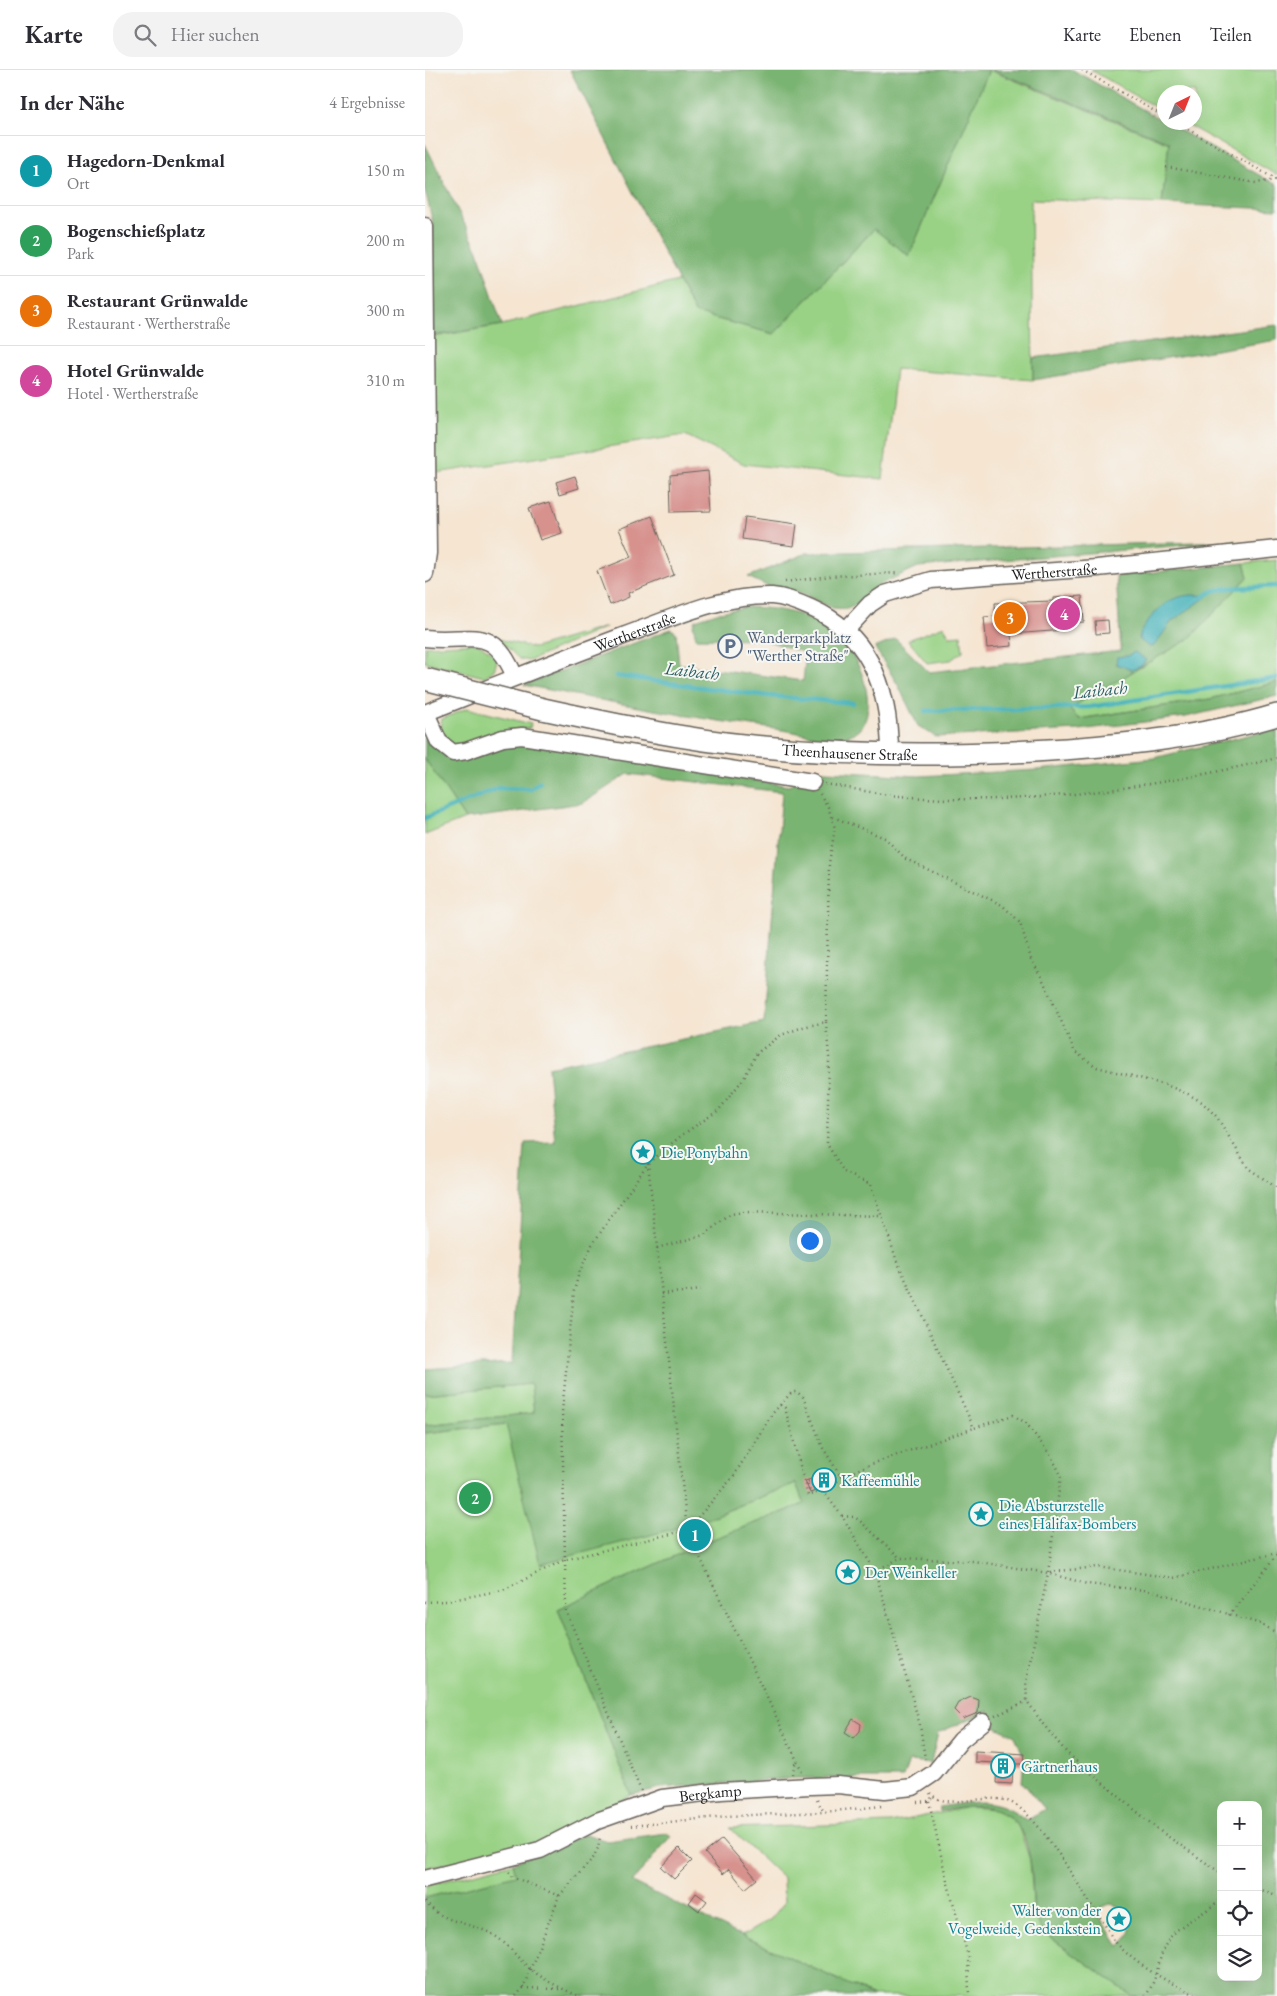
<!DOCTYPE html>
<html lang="de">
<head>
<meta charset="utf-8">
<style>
	body { margin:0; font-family:"EB Garamond",serif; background:#f2f2f3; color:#2b2b33 }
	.controls { position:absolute; right:15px; bottom:15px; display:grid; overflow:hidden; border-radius:10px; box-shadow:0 5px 20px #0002 }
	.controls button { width:45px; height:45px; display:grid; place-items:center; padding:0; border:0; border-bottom:1px solid #e1e1e2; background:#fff; color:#2b2b33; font:25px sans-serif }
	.compass { position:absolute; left:732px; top:15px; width:45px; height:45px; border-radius:50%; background:#fff; box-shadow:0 5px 20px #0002; rotate:43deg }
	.you { position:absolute; left:384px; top:1170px; width:18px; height:18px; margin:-12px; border:4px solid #fff; border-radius:50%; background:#1a73e8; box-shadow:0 0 0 8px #1a73e833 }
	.badge { display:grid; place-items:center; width:32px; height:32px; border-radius:50%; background:#d93025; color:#fff; font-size:16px; font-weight:700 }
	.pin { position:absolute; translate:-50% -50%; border:2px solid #fff; box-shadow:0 1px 5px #0006 }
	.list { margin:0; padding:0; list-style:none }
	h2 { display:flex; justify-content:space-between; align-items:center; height:65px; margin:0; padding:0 20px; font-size:21px }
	h2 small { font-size:16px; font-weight:400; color:#7c7c81 }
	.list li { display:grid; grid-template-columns:32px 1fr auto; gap:15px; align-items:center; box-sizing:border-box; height:70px; padding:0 20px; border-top:1px solid #e1e1e2 }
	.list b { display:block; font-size:19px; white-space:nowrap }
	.list p { margin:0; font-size:16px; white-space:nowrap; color:#7c7c81 }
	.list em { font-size:16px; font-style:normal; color:#7c7c81 }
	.icon { flex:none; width:28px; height:28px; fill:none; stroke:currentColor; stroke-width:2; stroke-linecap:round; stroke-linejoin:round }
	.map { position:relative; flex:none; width:852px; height:1926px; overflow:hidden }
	header { display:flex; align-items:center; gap:30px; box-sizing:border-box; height:70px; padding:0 25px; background:#fff; border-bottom:1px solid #e1e1e2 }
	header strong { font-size:24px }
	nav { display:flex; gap:28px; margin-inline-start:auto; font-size:18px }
	.search { width:350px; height:45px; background:#f2f2f3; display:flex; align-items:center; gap:12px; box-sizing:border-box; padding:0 18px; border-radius:20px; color:#7c7c81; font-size:19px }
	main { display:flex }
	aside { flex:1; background:#fff }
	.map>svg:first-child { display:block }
	.green { fill:#99d285; stroke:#5a7750 }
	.forest { fill:#7ab472; stroke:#4b6847; fill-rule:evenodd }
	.water { fill:#3fb0b8; stroke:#2e666a }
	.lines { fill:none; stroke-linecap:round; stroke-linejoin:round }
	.stream { stroke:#3fb0b8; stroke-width:4.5 }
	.building { fill:#d7928e }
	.minor-casing { stroke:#68625b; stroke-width:19 }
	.major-casing { stroke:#68625b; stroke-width:24 }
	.path { stroke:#68625b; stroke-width:2.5; stroke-dasharray:1 4; stroke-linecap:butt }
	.minor { stroke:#fff; stroke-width:16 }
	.major { stroke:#fff; stroke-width:21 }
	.major-bridge-casing { stroke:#68625b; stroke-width:24; stroke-linecap:butt }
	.major-bridge { stroke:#fff; stroke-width:21 }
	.labels { text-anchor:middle; stroke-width:4; stroke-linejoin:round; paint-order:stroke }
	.street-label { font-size:16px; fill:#1c1c1c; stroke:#f6f6f2 }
	.service-label { font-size:16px; fill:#4e5e75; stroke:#f6f6f2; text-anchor:start }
	.culture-label { font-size:16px; fill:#0d838f; stroke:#f6f6f2; text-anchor:start }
	.water-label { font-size:18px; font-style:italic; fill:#2c5f62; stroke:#f6f6f2 }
</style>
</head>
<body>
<header>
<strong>Karte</strong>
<div class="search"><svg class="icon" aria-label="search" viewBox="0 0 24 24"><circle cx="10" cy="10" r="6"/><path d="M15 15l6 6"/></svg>Hier suchen</div>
<nav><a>Karte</a><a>Ebenen</a><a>Teilen</a></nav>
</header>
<main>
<aside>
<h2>In der Nähe<small>4 Ergebnisse</small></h2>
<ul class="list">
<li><span class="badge" style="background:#0f9aa8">1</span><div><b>Hagedorn-Denkmal</b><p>Ort</p></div><em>150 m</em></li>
<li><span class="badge" style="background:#2e9e5b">2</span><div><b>Bogenschießplatz</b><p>Park</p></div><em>200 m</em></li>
<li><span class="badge" style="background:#e8710a">3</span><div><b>Restaurant Grünwalde</b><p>Restaurant · Wertherstraße</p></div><em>300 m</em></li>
<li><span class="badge" style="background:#d1479c">4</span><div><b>Hotel Grünwalde</b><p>Hotel · Wertherstraße</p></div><em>310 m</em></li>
</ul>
</aside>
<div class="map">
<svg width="852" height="1926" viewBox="0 0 852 1926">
	<rect width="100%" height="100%" fill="#f6f6f2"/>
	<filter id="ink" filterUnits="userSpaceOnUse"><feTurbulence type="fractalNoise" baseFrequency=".02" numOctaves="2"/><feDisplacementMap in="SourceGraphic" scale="10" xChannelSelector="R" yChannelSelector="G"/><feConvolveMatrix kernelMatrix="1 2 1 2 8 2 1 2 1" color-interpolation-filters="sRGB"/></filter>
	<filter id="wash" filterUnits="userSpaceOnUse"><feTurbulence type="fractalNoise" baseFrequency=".0096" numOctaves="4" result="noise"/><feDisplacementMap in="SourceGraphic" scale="20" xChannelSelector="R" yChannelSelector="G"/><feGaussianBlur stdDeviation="1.12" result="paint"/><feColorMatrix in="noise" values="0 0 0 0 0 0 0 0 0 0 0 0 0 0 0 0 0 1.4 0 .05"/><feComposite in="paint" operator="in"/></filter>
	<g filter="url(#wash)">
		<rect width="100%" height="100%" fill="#f5e5d1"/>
		<g class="green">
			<path d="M564 0 744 73 737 134 606 129 608 310 471 299 458 409 319 394 260 365 11 403 8 267 77 255 253 211 270 243 349 264 449 159 484 185Z"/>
			<path d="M666 0H852V105L759 53 770 52V22H740L739 42Z"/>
			<path d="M852 490V612L785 629 653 649 644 638 764 569 823 507 819 493Z"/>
			<path d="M519 556 524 566 536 565 538 581 526 590 502 593 483 570Z"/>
			<path d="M181 557 104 591 94 589 74 569 109 578Z"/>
			<path d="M53 573 73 588 69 600 59 607 0 592V576Z"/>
			<path d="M42 638 106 654 105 658 84 660 47 674 26 675 15 659 17 649Z"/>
			<path d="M0 689 40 749 0 765Z"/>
			<path d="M106 1314 109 1343 0 1355V1324Z"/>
			<path d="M81 1354 271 1453 371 1413 379 1434 278 1473 133 1539 206 1725 113 1775 0 1798V1363Z"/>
			<path d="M544 1737 571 1739 584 1747 594 1758 605 1790 609 1846 619 1863 707 1926H449L317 1866 346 1849 359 1833 358 1808 305 1758 465 1753Z"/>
			<path d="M88 1793 92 1805 0 1828V1816Z"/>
		</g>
		<g class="forest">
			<path d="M145 0H564L484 186 449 159 349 264 270 243Z"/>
			<path d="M567 0H648L852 115V139L737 134 744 72Z"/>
			<path d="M0 74 53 181 77 255 8 266V153L0 120Z"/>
			<path d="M852 255V270L608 310V288Z"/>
			<path d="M811 471 493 497 454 515 429 536 422 539 408 538 371 521 344 517 323 507 382 483Z"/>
			<path d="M819 493 823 507 764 569 644 639 654 649 785 629 852 612V626L761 647 654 660 511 667 493 656 473 615 450 578 471 569 504 602 696 581 691 506Z"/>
			<path d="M321 537C348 538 378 541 400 558 413 567 423 578 431 591 442 610 453 656 425 665 406 672 377 663 357 660 270 649 185 632 99 615L246 559 251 562 254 594 378 611 381 583 336 569 271 568 268 555 270 550 295 542Z"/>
			<path d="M852 658V1926H707L619 1863 609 1846C606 1808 612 1745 561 1737 546 1735 530 1739 515 1741L514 1737C548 1732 572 1725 601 1750L620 1739 597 1712 599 1687 590 1666 571 1657 563 1641 513 1663 506 1693 484 1691 478 1708H373L235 1718 206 1725 133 1539 278 1473 379 1434 371 1413 271 1453 115 1494 81 1354 0 1363V1355L109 1343 106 1314 0 1324V1299L87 1293 100 1073 130 1072 123 997 339 952 357 722 203 704 158 733 40 749 0 689V659L11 676 77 675 103 672 364 716 383 700 494 706 612 700 729 688ZM796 1735H833V1907H796ZM685 1834C709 1838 712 1862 694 1876L670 1840Z"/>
			<path d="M242 1763 246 1766 207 1812 317 1866 449 1926H0V1828L91 1805 88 1793 161 1764 182 1771Z"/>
		</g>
		<g class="water">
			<path d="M783 526 747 551 729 576 724 577 714 569C714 562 719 557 723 551 739 530 755 522 783 526Z"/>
			<path d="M710 582 721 590 716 596 707 600 691 594 692 587 702 586Z"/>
		</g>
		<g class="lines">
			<g class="stream">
				<path d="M778 527 788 521 803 518 852 516"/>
				<path d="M191 606 344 626 428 633"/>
				<path d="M500 641 664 637 852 608"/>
				<path d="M0 748 74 718 106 719 115 712"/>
			</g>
		</g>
		<g id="blocks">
			<g class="building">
				<path d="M283 401 286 441 246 442 245 405Z"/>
				<path d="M150 406 154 418 135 424 131 412Z"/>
				<path d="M126 431 137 463 115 470 104 438Z"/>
				<path d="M227 446 249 505 203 523 204 527 185 535 172 501 206 487 194 459Z"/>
				<path d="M320 447 372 454 369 476 317 469Z"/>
				<path d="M657 526 659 552 640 553V560L586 564 587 576 562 578 559 547 571 546 570 533 628 531V528Z"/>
				<path d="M683 550 684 563 671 564 670 551Z"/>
				<path d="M404 1403 408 1415 385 1423 380 1411Z"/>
				<path d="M546 1627 554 1630 553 1643 538 1649 529 1640 533 1633Z"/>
				<path d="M428 1649 436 1654 435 1661 429 1668 420 1662Z"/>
				<path d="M550 1681 600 1684 599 1694H583V1698L588 1699 587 1714 571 1713 572 1693 550 1692Z"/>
				<path d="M297 1769 332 1809 320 1819 304 1799 298 1804 280 1783Z"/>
				<path d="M254 1778 267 1791 249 1809 236 1797Z"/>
				<path d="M271 1823 282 1831 274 1841 264 1833Z"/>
			</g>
		</g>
	</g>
	<g filter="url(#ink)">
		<use href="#blocks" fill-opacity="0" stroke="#68625b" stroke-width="1"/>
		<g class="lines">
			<g class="minor-casing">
				<g id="minor">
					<path d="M0 156 3 483 0 504"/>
					<path id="s1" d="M421 560 445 534 460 524 506 510 672 498 852 479"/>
					<path d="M0 568C45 574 67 551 90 607"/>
					<path id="s2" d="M0 643C66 617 131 591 198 566 245 549 295 525 347 526 360 527 375 533 386 538 447 565 465 623 465 685"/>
					<path d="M1 643 14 672 28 683 41 681 78 668 97 666 387 712"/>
					<path id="s3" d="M0 1809 115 1780 172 1751 237 1728 296 1721 385 1716 413 1715 460 1720 488 1717 509 1703 536 1670 558 1652"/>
				</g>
			</g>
			<g class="major-casing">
				<g id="major">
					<path id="s4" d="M118 639C187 654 257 669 327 676 426 686 525 686 625 680 700 675 779 667 852 645"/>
				</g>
			</g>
			<g class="path">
				<path d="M657 0 740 47"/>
				<path d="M750 52 852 110"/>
				<path d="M741 97 831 113 850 110"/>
				<path d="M360 512 406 506 474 503"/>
				<path d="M400 714C419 717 438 721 457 724 585 740 728 718 852 688"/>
				<path d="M408 747 460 768 481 789 577 835 595 852 606 889 617 908 650 982 672 997 741 1015 763 1024 777 1032 792 1047 823 1098 852 1118"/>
				<path d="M401 952 404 987 402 1074 419 1102 446 1115 472 1191 549 1358 588 1345 601 1353 626 1386 636 1405 623 1503 601 1612 602 1631 618 1654 642 1683 735 1761 796 1803"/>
				<path d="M223 1093 262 1460 377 1701"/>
				<path d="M232 1178 279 1165 306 1144 319 1142 456 1146"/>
				<path d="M236 1224 276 1220"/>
				<path d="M355 1335 367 1322H372L378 1327 398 1378 416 1407"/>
				<path d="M394 1418 385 1421 382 1412 390 1409 395 1421"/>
				<path d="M398 1421 417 1446 450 1501 495 1655 500 1689"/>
				<path d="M417 1446 429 1447 434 1450 475 1488"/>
				<path d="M450 1501 475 1488 548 1491 623 1503 662 1514 729 1521 836 1554 852 1563"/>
				<path d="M625 1502 673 1497 748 1508 852 1483"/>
				<path d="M0 1532 22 1531 78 1520 139 1490 262 1460 308 1407 347 1344 355 1335 360 1338 383 1426 407 1417 416 1407 441 1396 549 1358"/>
				<path d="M804 1545 852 1485"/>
				<path d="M570 1646 602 1631"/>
				<path d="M367 1704 371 1691"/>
				<path d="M216 1721 141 1541 137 1342 149 1221 154 1203 167 1175 223 1093 257 1065 294 1040 319 1008 332 983 356 965 378 957 401 952 404 793 410 758 403 737 395 724"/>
				<path d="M505 1723C524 1744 567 1717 592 1736 622 1757 655 1820 678 1852 683 1860 688 1870 695 1877 717 1899 744 1912 772 1926"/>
				<path d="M392 1730 399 1742"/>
				<path d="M504 1731 520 1803 543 1886 544 1926"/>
				<path d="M492 1732 504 1731 508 1726"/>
				<path d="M206 1756 302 1746 399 1742 457 1736"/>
				<path d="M84 1802 88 1807 134 1826"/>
				<path d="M833 1819 852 1825"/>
				<path d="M0 1832C19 1854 41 1851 65 1863 81 1871 91 1887 104 1898 119 1910 137 1919 154 1926"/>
				<path d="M98 1918 134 1919"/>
				<path d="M91 1926 98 1918 134 1826 168 1788 173 1778 175 1767"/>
				<path d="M720 1926C734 1910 732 1886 744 1869 758 1850 781 1845 796 1828"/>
			</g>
			<use href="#minor" class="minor"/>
			<use href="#major" class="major"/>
			<g class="major-bridge-casing">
				<path id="major-bridge" d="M0 609 118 639"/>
			</g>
			<use href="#major-bridge" class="major-bridge"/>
		</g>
	</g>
	<defs>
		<g id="parking-ring" transform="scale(1.25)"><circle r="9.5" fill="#f6f6f2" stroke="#5c6f8a" stroke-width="1.5"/><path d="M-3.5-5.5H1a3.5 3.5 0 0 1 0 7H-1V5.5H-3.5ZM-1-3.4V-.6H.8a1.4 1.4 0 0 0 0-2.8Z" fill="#5c6f8a"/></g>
		<g id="sight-ring" transform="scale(1.25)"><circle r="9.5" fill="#f6f6f2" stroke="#0f9aa8" stroke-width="1.5"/><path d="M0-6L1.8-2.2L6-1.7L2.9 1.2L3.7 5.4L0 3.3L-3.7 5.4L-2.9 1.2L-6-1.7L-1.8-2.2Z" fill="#0f9aa8"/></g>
		<g id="building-ring" transform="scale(1.25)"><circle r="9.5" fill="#f6f6f2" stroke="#0f9aa8" stroke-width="1.5"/><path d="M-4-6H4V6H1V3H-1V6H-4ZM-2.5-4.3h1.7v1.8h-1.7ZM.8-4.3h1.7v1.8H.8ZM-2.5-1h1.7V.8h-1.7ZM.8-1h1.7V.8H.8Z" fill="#0f9aa8"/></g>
	</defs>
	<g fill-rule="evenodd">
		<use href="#parking-ring" x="305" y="576"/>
		<use href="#sight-ring" x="218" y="1082"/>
		<use href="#building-ring" x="399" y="1410"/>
		<use href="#sight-ring" x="556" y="1444"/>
		<use href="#sight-ring" x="423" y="1502"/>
		<use href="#building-ring" x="578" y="1696"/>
		<use href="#sight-ring" x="694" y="1849"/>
	</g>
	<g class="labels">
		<g class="street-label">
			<text dy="6" stroke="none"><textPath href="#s1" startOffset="225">Wertherstraße</textPath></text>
			<text dy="6" stroke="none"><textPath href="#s2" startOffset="225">Wertherstraße</textPath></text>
			<text dy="6" stroke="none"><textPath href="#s4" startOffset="310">Theenhausener Straße</textPath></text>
			<text dy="6" stroke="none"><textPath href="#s3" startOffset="300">Bergkamp</textPath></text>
		</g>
		<g class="service-label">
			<text x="322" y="573">Wanderparkplatz<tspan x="322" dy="18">"Werther Straße"</tspan></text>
		</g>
		<g class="culture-label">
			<text x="236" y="1088">Die Ponybahn</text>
			<text x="416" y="1416">Kaffeemühle</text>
			<text x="574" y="1441">Die Absturzstelle<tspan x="574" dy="18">eines Halifax-Bombers</tspan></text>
			<text x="440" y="1508">Der Weinkeller</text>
			<text x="596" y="1702">Gärtnerhaus</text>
			<text x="676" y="1846" text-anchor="end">Walter von der<tspan x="676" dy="18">Vogelweide, Gedenkstein</tspan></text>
		</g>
		<g class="water-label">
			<text transform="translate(267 601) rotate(6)" y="6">Laibach</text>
			<text transform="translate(675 620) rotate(-6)" y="6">Laibach</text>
		</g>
	</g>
</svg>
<div class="controls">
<button>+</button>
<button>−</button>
<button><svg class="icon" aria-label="locate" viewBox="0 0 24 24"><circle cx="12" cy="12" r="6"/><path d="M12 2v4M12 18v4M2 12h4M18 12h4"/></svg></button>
<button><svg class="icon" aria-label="layers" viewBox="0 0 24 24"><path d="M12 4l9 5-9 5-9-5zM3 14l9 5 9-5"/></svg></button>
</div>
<svg class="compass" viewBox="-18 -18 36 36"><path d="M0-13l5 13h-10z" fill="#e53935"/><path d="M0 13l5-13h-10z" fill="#7c7c81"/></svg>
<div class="you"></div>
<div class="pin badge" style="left:270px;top:1465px;background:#0f9aa8">1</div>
<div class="pin badge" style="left:50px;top:1428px;background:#2e9e5b">2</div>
<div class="pin badge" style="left:585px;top:548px;background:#e8710a">3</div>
<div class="pin badge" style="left:639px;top:544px;background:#d1479c">4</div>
</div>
</main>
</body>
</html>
